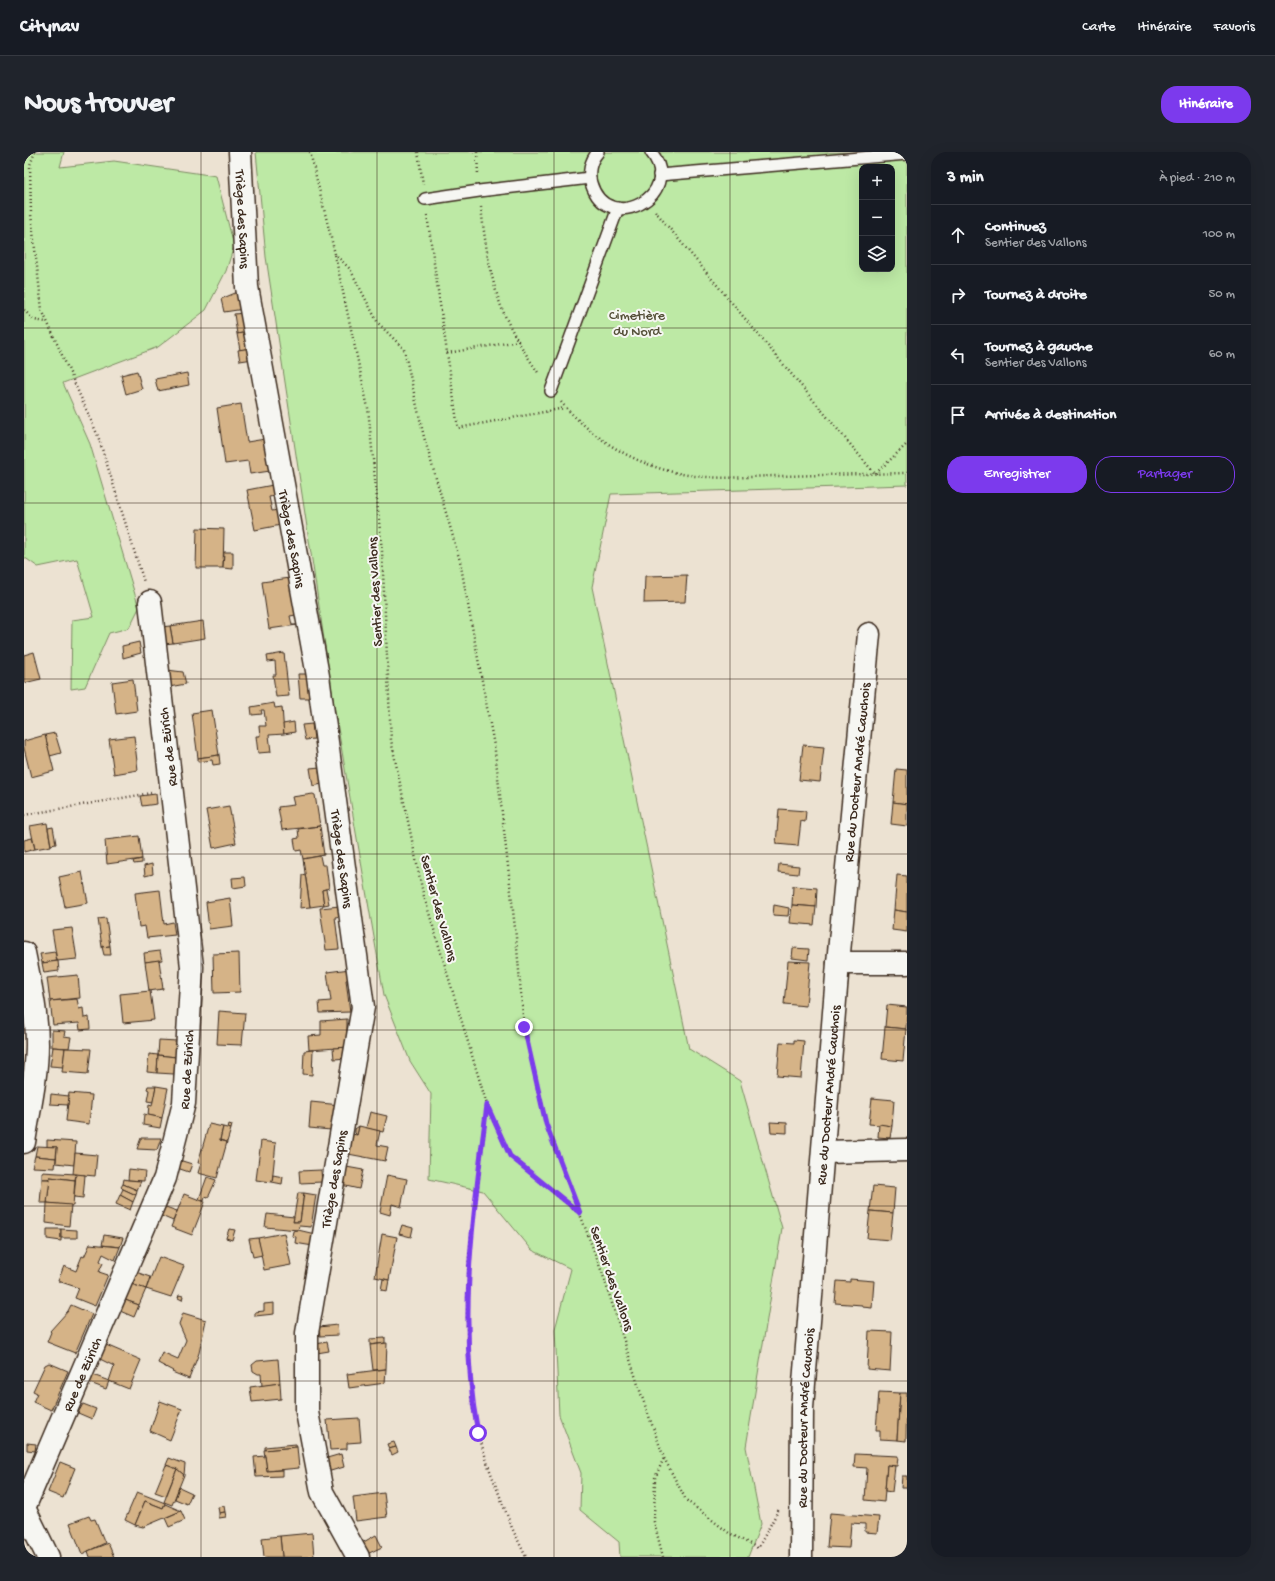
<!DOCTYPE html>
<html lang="fr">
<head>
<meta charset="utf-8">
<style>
	body { margin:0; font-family:"Gochi Hand",sans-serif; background:#20242c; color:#f1f3f6 }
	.controls { position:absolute; right:12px; top:12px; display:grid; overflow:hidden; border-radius:8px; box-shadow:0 4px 16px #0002 }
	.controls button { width:36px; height:36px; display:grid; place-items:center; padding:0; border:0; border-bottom:1px solid #363941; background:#171b24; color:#f1f3f6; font:20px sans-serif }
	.stop { position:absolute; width:12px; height:12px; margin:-9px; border:3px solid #7c3aed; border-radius:50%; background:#fff }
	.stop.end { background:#7c3aed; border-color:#fff; box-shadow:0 1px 4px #0008 }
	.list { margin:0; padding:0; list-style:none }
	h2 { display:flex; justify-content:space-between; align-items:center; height:52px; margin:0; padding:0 16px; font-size:17px }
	h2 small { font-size:13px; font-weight:400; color:#9ea1a6 }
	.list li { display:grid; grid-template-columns:26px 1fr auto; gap:12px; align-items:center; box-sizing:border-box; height:60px; padding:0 16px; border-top:1px solid #363941 }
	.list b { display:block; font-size:15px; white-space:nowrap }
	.list p { margin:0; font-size:13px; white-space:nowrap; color:#9ea1a6 }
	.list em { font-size:13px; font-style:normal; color:#9ea1a6 }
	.actions { display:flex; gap:8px; padding:12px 16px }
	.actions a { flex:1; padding:9px 0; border:1px solid #7c3aed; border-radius:16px; text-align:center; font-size:14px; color:#7c3aed }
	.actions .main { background:#7c3aed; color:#fff }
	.icon { flex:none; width:22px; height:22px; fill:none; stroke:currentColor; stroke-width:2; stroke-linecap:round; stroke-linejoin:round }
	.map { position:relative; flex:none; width:883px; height:1405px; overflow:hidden; border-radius:16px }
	header { display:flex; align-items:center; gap:24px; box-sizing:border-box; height:56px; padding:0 20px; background:#171b24; border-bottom:1px solid #363941 }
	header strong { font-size:19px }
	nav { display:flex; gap:22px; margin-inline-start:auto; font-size:14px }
	.intro { display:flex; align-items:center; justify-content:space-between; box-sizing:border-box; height:96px; padding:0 24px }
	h1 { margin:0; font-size:28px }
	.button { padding:10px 18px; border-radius:16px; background:#7c3aed; color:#fff; font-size:14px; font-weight:700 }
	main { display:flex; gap:24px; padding:0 24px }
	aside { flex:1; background:#171b24; border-radius:16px; box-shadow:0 4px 16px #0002 }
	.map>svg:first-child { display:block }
	.green { fill:#bde9a5; stroke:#7c8a62; fill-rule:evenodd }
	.building { fill:#d5b387; stroke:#3b2a1e }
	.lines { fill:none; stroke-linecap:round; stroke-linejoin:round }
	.lane-casing { stroke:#3b2a1e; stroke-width:14 }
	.street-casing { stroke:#3b2a1e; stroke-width:25 }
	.path { stroke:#3b2a1e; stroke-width:2.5; stroke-dasharray:1 3; stroke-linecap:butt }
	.lane { stroke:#f6f6f2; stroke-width:11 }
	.street { stroke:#f6f6f2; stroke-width:22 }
	.route { stroke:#7c3aed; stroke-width:5 }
	.grid { fill:none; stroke:#3b2a1e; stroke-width:1; stroke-opacity:0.55 }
	.labels { text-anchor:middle; stroke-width:4; stroke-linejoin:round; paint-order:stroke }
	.street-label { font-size:14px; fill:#3b2a1e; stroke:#f6f6f2 }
	.park-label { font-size:14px; fill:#555039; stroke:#f6f6f2 }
</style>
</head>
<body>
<header>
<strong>Citynav</strong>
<nav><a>Carte</a><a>Itinéraire</a><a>Favoris</a></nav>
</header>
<div class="intro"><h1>Nous trouver</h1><a class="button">Itinéraire</a></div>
<main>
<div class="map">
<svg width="883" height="1405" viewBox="0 0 883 1405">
	<rect width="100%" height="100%" fill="#ece2d2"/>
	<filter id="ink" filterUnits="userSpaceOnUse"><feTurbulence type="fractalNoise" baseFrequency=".025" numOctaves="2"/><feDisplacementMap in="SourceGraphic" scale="8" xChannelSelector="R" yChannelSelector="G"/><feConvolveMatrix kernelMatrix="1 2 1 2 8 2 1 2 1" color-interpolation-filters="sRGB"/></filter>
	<g filter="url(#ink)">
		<g class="green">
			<path d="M0 0H40L36 15 90 9 192 24 210 94 202 119 182 158 134 195 39 231 66 292 115 456 105 476 85 481 61 535 47 537 48 468 70 465 53 407 14 415 0 405Z"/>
			<path d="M232 0H883V333L587 342 568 435 665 897 716 929 758 1076 722 1295 737 1372 724 1405H596L595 1390 556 1358 557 1321 535 1263 531 1177 547 1117 508 1098 459 1039 405 1027 407 942 386 909 360 843 310 553 242 105ZM838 15H868V117H838Z"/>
		</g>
		<g class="building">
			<path d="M216 139 220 157 200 160 197 147Z"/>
			<path d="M220 161 224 180 213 182 210 162Z"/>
			<path d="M224 180 227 196 216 198 213 182Z"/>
			<path d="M227 196 229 207 216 209 214 198Z"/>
			<path d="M113 219 118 237 102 242 97 223Z"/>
			<path d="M163 221 165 233 134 239 131 227Z"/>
			<path d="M217 252 223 290 241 287 246 319 226 322 224 309 201 312 193 256Z"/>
			<path d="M249 333 251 344 245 345 248 359 254 358 257 373 231 378 223 338Z"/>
			<path d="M173 376 200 377 199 416H172Z"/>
			<path d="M200 400H209V417L199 416Z"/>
			<path d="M663 423 661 450 620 451 621 424Z"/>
			<path d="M266 426 272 463 266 464 268 473H273L245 477 238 430Z"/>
			<path d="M179 469 181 486 149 491 146 474Z"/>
			<path d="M146 474 149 491 140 492 137 475Z"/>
			<path d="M115 490 117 501 99 506 98 494Z"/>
			<path d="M10 500 17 527 0 531V503Z"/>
			<path d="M260 501 265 544 252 545 249 523H252L251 509 244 510 243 504Z"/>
			<path d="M143 518 159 520 162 532 145 535Z"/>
			<path d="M274 522H283L285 546H276Z"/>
			<path d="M109 527 113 559 92 562 88 530Z"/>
			<path d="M250 551 251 556 258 555 260 582 245 583 247 600 234 601 232 584H236L235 574H242L240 558H237L238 562 228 563 227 555Z"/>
			<path d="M188 558 195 603 174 606 168 561Z"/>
			<path d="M270 570 271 580 260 582 259 572Z"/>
			<path d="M288 572 290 587 281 588 278 573Z"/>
			<path d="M31 581 37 601 26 604 21 583Z"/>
			<path d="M21 583 30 619 7 625 0 596V589Z"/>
			<path d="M110 584 114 618 90 622 85 587Z"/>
			<path d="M779 593 800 595 796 630 775 628Z"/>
			<path d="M195 603 196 612 189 613 188 608 174 610V606Z"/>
			<path d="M296 615 298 632 289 634 286 616Z"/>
			<path d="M872 617 883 618V652L869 650Z"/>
			<path d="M132 642 133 652 118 654 116 644Z"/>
			<path d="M289 642 291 643 296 674 258 678 254 655 270 653 268 645Z"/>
			<path d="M869 650 883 652V674L867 672Z"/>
			<path d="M205 654 212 691 189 696 182 658Z"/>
			<path d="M755 657 782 659 781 670 777 669 774 694 752 692Z"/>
			<path d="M23 671 27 694 11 697 6 674Z"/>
			<path d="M296 674 300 703 279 707 277 698 272 699 270 687 275 686 274 677Z"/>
			<path d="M29 675 32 692 27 693 24 676Z"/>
			<path d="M115 684 118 707 83 712 81 688Z"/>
			<path d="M8 686 11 697 0 700V688Z"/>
			<path d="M296 704 298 713H302L305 736 298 738 300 753 286 755 279 707Z"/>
			<path d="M118 707V711L110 712 109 709Z"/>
			<path d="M128 712 129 722 121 724 120 714Z"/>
			<path d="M755 712 775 714 774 722 754 720Z"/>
			<path d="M58 720 64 751 41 755 35 725Z"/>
			<path d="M281 722 286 755 276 756 278 723Z"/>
			<path d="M873 723 883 724V760L870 758Z"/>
			<path d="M221 725 222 734 209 736 208 726Z"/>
			<path d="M769 734 793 736 792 755 768 753Z"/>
			<path d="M302 737 305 752 300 753 298 738Z"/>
			<path d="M136 738 140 772 149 770 151 783 123 786 121 774 115 775 111 741Z"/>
			<path d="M206 746 209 774 185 777 182 750Z"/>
			<path d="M750 753 765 756 764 764 749 763Z"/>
			<path d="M768 753 792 755 790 773 766 771Z"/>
			<path d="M316 754 318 764 311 765 315 797 302 798 296 756Z"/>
			<path d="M870 758 883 760V780L868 778Z"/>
			<path d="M82 766 86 794 78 795 74 767Z"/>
			<path d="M48 776 53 807 33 809 28 778Z"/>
			<path d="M86 794 87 803H80L78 795Z"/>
			<path d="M769 796 785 797 784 808 768 806Z"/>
			<path d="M136 799 138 808 121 810 120 801Z"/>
			<path d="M31 800 33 809 18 811 16 802Z"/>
			<path d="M215 801 216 840 190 841 189 802Z"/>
			<path d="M135 808 139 837 125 839 121 810Z"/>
			<path d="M34 809 35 819 20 821 18 811Z"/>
			<path d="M764 809 786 810 782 854 760 852Z"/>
			<path d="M326 817 328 827 322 828 326 860 296 861 295 850 307 849 303 820Z"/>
			<path d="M54 823 56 846 26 849 23 826Z"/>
			<path d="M126 839 130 868 99 871 96 842Z"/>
			<path d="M53 847 55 857 59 856 60 866 65 865 66 877 56 878 55 871 29 873 26 849Z"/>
			<path d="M863 853 883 855 882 877 861 875Z"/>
			<path d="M195 859 221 861 218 893 193 892Z"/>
			<path d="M323 867V885L326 895 285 898 284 884 297 883V869Z"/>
			<path d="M861 875 882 877 879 909 858 907Z"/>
			<path d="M28 878 41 879 40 884 47 885 45 896 28 895Z"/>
			<path d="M135 888 153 889 152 905 134 903Z"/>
			<path d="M770 888 780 889 777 926 753 924 756 890 770 891Z"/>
			<path d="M29 895 41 896 39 915 26 914Z"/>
			<path d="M326 895 324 906 310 907 309 896Z"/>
			<path d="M41 896 67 897 64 922 38 920Z"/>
			<path d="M289 898 288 923 279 922 280 899Z"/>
			<path d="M125 902 134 903 133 921 123 920Z"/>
			<path d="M134 903 152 905 150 922 133 921Z"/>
			<path d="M124 934H132L129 950 123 949 125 938 123 937Z"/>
			<path d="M132 934 144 936 138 966 124 963 125 953 128 954Z"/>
			<path d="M45 941 68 943 65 972 42 969Z"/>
			<path d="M27 942 45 944 44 953 26 952Z"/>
			<path d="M848 946 870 948 868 974 845 972Z"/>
			<path d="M287 950 316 953 311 970 308 971 307 978 285 976Z"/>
			<path d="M346 960 363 964 359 980 342 976Z"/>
			<path d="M120 962 138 966 136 976 119 973Z"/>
			<path d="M746 970 763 971V981L747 980Z"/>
			<path d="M185 972 199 975 196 988 203 990 193 1026 174 1021 177 1011H174Z"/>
			<path d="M205 972 208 973 207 977 204 976Z"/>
			<path d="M855 972 868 974 866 986 854 985Z"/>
			<path d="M335 974 356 979 353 993 364 995 361 1009 319 1001 323 981 333 983Z"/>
			<path d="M335 974 333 983 331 981V977Z"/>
			<path d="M199 975 207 977 203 990 196 988Z"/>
			<path d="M117 986H137L133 998 113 997Z"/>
			<path d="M23 988 52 990 50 1013 32 1011 33 995H23Z"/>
			<path d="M237 989 252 991 248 1030 232 1028Z"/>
			<path d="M13 994 33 995 32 1006 11 1004Z"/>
			<path d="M51 1001 73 1003 71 1024 49 1022Z"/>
			<path d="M11 1004 32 1006 31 1016 8 1015Z"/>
			<path d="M155 1008 168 1012 165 1020 153 1016Z"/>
			<path d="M317 1014 339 1018 335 1037 313 1032Z"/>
			<path d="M105 1017 121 1019 120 1029 104 1028Z"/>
			<path d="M297 1018 298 1030 276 1031 275 1019Z"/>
			<path d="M18 1020 52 1022 51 1028 26 1025V1027H18Z"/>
			<path d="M52 1022 61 1023 59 1046 50 1045Z"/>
			<path d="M249 1023 259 1025 258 1032 248 1030Z"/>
			<path d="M363 1023 383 1027 377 1055 368 1052 366 1063 356 1060Z"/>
			<path d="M26 1025 51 1028 49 1054 23 1051Z"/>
			<path d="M183 1025 192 1028 184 1046 181 1045 180 1049 175 1047Z"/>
			<path d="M18 1027H26L23 1051H16Z"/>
			<path d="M100 1027 104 1028 117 1029 113 1038 99 1032Z"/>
			<path d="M99 1032 113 1038 112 1043 99 1037 97 1035Z"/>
			<path d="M849 1034 871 1036 869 1061 846 1059Z"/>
			<path d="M99 1037 112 1043 109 1050 96 1043Z"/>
			<path d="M274 1041H280L276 1070H269Z"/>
			<path d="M280 1041 292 1043 287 1075 275 1074 274 1078 241 1075 243 1062 270 1065 269 1070H276Z"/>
			<path d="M160 1042 181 1050 168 1083 147 1075Z"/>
			<path d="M96 1043 109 1050 106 1058 92 1052Z"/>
			<path d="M23 1051 47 1053 45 1074 22 1071Z"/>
			<path d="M139 1054 153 1059 149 1069 135 1063Z"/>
			<path d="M846 1059 869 1061 866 1088 843 1086Z"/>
			<path d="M378 1073 389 1076 387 1085 375 1082Z"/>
			<path d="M23 1077H37V1089L23 1087Z"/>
			<path d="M37 1077 53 1078V1086H37Z"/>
			<path d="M205 1077 211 1078 208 1088 202 1086Z"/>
			<path d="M274 1078 291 1082 289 1094 271 1091 272 1085 268 1084 269 1079Z"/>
			<path d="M260 1081 267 1113 240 1118 234 1086Z"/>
			<path d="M358 1082 373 1085 365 1128 351 1125Z"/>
			<path d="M80 1083 99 1086 96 1095 78 1093Z"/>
			<path d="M234 1086 238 1103 229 1105 225 1087Z"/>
			<path d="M66 1092 96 1095 91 1108 79 1102 76 1109 79 1111 75 1120 84 1123 71 1154 51 1146 55 1136 34 1129 40 1114 52 1119 58 1104 60 1105Z"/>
			<path d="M135 1105 160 1114 147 1145 122 1137Z"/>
			<path d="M112 1120 126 1125 122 1137 107 1132Z"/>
			<path d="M359 1127 365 1128 363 1139 357 1138Z"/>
			<path d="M826 1127 850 1129 848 1156 838 1155V1153L811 1151 813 1129 826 1130Z"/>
			<path d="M107 1132 122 1137 115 1153 101 1148Z"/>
			<path d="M155 1143 159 1144 158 1148 154 1146Z"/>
			<path d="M101 1148 115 1153 110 1165 96 1159Z"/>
			<path d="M250 1151V1162L231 1164V1160L240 1159V1152Z"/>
			<path d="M47 1153 68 1162 51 1201 23 1190 27 1180 26 1179 44 1159Z"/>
			<path d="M159 1161 182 1168 175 1201 165 1227 148 1220 149 1219 134 1211 138 1200 154 1207 162 1188 155 1172Z"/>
			<path d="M313 1173 314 1183 296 1184 295 1175Z"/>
			<path d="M845 1179 868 1180 866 1219 843 1217Z"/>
			<path d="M361 1186V1191L346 1193V1187Z"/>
			<path d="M303 1190 305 1199 293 1201 292 1192Z"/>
			<path d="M363 1191 362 1217 349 1218 346 1193Z"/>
			<path d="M82 1193 117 1208 105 1237 85 1229 90 1214 76 1207Z"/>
			<path d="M254 1207 256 1231 238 1234 237 1222H234L229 1219 228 1213 233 1209Z"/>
			<path d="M25 1211 44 1219 27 1258 9 1250 13 1241 9 1239 21 1213Z"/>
			<path d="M362 1217 361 1231 325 1236 323 1222Z"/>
			<path d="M69 1223 85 1229 82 1237 66 1231Z"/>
			<path d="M256 1231 257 1247 228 1250 226 1235Z"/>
			<path d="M855 1240 876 1241 873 1288 856 1287V1278H852Z"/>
			<path d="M876 1241H883L882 1289 873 1288Z"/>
			<path d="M136 1249 158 1257 146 1288 126 1279Z"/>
			<path d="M59 1252 72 1257 68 1267 54 1261Z"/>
			<path d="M335 1266 337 1290 323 1291V1297L306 1298 303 1268Z"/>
			<path d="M370 1290 372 1295 365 1297 363 1292Z"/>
			<path d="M3 1291 12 1292 11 1299 3 1298Z"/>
			<path d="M272 1292 273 1295 241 1298V1295Z"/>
			<path d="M273 1295 275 1316 243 1319 240 1298Z"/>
			<path d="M372 1295 374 1300 368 1303 365 1297Z"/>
			<path d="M317 1302 320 1315 300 1321 296 1308Z"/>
			<path d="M831 1302 874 1304 873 1314 863 1313 860 1350 841 1348 843 1316 830 1315Z"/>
			<path d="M241 1304 243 1319 258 1318V1324L232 1325 230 1305Z"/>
			<path d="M145 1306 161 1312 160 1323 153 1317 142 1313Z"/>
			<path d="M36 1310 51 1316 39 1346 24 1340Z"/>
			<path d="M142 1313 153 1317 142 1344 131 1340Z"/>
			<path d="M863 1313 871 1314 868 1340 861 1339Z"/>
			<path d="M153 1317 160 1323 148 1353 140 1350Z"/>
			<path d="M878 1324H883V1336H877Z"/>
			<path d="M155 1335 168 1341 163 1352 151 1347Z"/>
			<path d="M113 1340 141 1351 139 1356 121 1349 111 1373 101 1368Z"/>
			<path d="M360 1341 363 1365 332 1369 329 1345Z"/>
			<path d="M121 1349 139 1356 141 1352 157 1359 119 1375 111 1373Z"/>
			<path d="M200 1354 201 1360 195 1361 194 1355Z"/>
			<path d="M157 1359 161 1368 145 1375 141 1366Z"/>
			<path d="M201 1360 202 1365 195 1366V1361Z"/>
			<path d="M806 1361 855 1365 853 1381 841 1380V1372L827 1371 825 1396 803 1395Z"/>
			<path d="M65 1364 67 1368 71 1367 81 1391 58 1402 46 1371Z"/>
			<path d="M288 1381 290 1405H258L256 1384Z"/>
			<path d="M352 1383 358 1395 341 1403 336 1392Z"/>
			<path d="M256 1384 258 1405H240L238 1386Z"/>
			<path d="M84 1391 90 1405H66L64 1399Z"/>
		</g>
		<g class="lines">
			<g class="lane-casing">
				<g id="lane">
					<path d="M574 0C566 9 564 21 567 31 583 85 662 43 627 0"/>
					<path d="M635 23 883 2"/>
					<path d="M401 47 455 39 566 26"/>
					<path d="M527 239 594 56"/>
				</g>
			</g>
			<g class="street-casing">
				<g id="street">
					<path id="s1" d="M216 0 223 135 294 524 339 855 283 1181V1260L298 1340 334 1405"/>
					<path d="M0 801C6 831 13 861 13 892 13 925 5 958 0 990"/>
					<path d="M814 811H883"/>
					<path d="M800 1000 883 998"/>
					<path id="s2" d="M0 1356 141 1026 160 951 168 815 126 450"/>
					<path d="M0 1356 24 1405"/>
					<path id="s3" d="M777 1405 778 1256 814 811 845 482"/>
				</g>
			</g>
			<g class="path">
				<path d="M11 0 6 13 7 62 18 158 74 284 120 430"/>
				<path d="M286 0 311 102 326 117 354 171 380 197 400 285 436 409 471 599 492 785 500 875 522 972 579 1123 617 1242 640 1306 662 1348 705 1381 734 1396 755 1357"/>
				<path d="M394 0 399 32"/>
				<path d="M453 0 454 23"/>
				<path d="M457 55C461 91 467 134 482 166 491 186 503 204 515 222"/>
				<path d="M631 59 851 322 883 292"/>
				<path d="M403 63 434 276 541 256"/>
				<path d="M311 103 344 256 358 399 367 588 399 741 463 953 445 1106 443 1171 448 1251 454 1281 465 1316 488 1376 502 1405"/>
				<path d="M0 158 10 168 22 170"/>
				<path d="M423 201 495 189"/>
				<path d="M537 250C574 293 626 322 683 325 707 327 732 324 756 324 798 323 841 322 883 321"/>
				<path d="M0 663 127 641"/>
				<path d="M463 954 486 1004 555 1061"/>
				<path d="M639 1405 630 1370 631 1326 640 1306"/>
			</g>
			<use href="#lane" class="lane"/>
			<use href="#street" class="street"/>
		</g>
	</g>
	<g class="lines" filter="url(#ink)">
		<path class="route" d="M454 1281C433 1172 449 1062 463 953L486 1004 556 1061 522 972 500 875"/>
	</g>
	<path class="grid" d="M177 0V1405M353 0V1405M530 0V1405M706 0V1405M0 176H883M0 351H883M0 527H883M0 702H883M0 878H883M0 1054H883M0 1229H883"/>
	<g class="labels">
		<g class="street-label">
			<text dy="5" stroke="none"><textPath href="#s1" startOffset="67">Triège des Sapins</textPath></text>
			<text dy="5" stroke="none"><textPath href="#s1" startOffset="391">Triège des Sapins</textPath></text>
			<text transform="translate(350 440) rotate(-93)" y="5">Sentier des Vallons</text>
			<text transform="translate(143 595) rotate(-97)" y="5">Rue de Zürich</text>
			<text dy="5" stroke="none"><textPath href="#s3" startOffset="787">Rue du Docteur André Cauchois</textPath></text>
			<text dy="5" stroke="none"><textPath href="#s1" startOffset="715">Triège des Sapins</textPath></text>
			<text transform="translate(416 756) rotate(75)" y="5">Sentier des Vallons</text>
			<text dy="5" stroke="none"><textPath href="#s2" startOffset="470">Rue de Zürich</textPath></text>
			<text dy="5" stroke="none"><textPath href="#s3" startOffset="463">Rue du Docteur André Cauchois</textPath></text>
			<text transform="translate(309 1027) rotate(-80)" y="5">Triège des Sapins</text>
			<text transform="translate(589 1126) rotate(71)" y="5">Sentier des Vallons</text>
			<text dy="5" stroke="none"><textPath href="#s2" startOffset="146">Rue de Zürich</textPath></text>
			<text dy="5" stroke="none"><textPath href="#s3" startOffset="139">Rue du Docteur André Cauchois</textPath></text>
		</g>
		<g class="park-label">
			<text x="613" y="167">Cimetière<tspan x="613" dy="16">du Nord</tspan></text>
		</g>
	</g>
</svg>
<div class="controls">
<button>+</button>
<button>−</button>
<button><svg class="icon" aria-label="layers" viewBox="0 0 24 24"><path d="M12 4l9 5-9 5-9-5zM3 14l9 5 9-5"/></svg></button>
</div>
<div class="stop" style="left:454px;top:1281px"></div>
<div class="stop end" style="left:500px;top:875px"></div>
</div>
<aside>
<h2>3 min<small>À pied · 210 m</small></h2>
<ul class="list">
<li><svg class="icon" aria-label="ahead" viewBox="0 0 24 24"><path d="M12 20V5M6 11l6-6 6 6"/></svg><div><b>Continuez</b><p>Sentier des Vallons</p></div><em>100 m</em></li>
<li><svg class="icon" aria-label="right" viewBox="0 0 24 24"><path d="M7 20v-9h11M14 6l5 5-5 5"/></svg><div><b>Tournez à droite</b></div><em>50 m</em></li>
<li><svg class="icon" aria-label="left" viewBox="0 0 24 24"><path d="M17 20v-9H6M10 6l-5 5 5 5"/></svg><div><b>Tournez à gauche</b><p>Sentier des Vallons</p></div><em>60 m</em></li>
<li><svg class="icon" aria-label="arrive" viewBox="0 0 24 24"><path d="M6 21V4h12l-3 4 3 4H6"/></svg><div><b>Arrivée à destination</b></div></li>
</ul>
<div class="actions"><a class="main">Enregistrer</a><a>Partager</a></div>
</aside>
</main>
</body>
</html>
